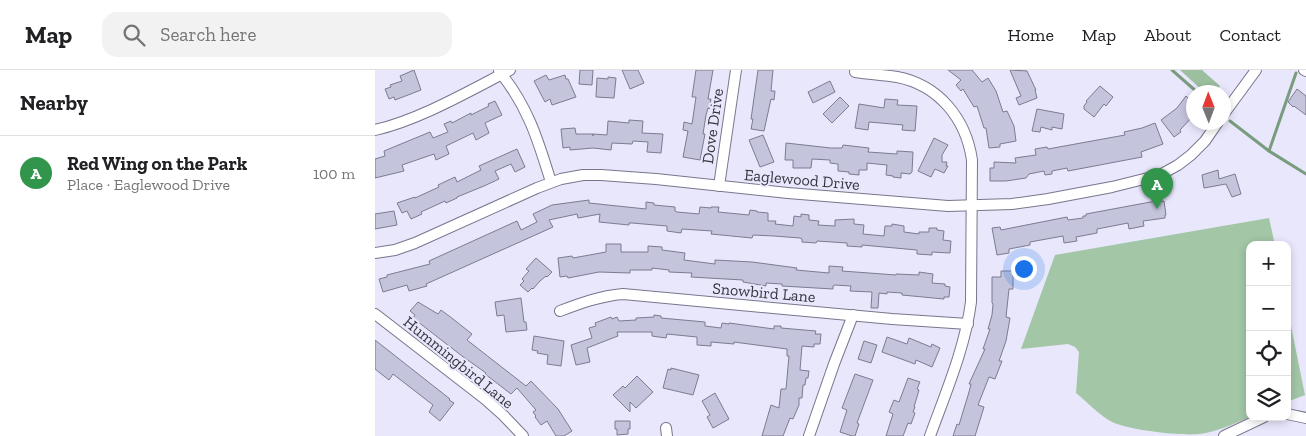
<!DOCTYPE html>
<html lang="en">
<head>
<meta charset="utf-8">
<style>
	body { margin:0; font-family:"Zilla Slab",serif; background:#f2f2f2; color:#202124 }
	.controls { position:absolute; right:15px; bottom:15px; display:grid; overflow:hidden; border-radius:10px; box-shadow:0 2px 8px #0003 }
	.controls button { width:45px; height:45px; display:grid; place-items:center; padding:0; border:0; border-bottom:1px solid #e0e0e0; background:#fff; color:#202124; font:25px sans-serif }
	.compass { position:absolute; left:811px; top:15px; width:45px; height:45px; border-radius:50%; background:#fff; box-shadow:0 2px 8px #0003; rotate:359deg }
	.you { position:absolute; left:648px; top:198px; width:18px; height:18px; margin:-12px; border:4px solid #fff; border-radius:50%; background:#1a73e8; box-shadow:0 0 0 8px #1a73e833 }
	.badge { display:grid; place-items:center; width:32px; height:32px; border-radius:50%; background:#31954b; color:#fff; font-size:16px; font-weight:700 }
	.pin { position:absolute; translate:-50% -41px; filter:drop-shadow(0 1px 2px #0008) }
	.pin::after { content:''; position:absolute; top:26px; width:18px; height:15px; background:inherit; clip-path:polygon(0 0,100% 0,50% 100%) }
	.list { margin:0; padding:0; list-style:none }
	h2 { display:flex; justify-content:space-between; align-items:center; height:65px; margin:0; padding:0 20px; font-size:21px }
	h2 small { font-size:16px; font-weight:400; color:#757577 }
	.list li { display:grid; grid-template-columns:32px 1fr auto; gap:15px; align-items:center; box-sizing:border-box; height:75px; padding:0 20px; border-top:1px solid #e0e0e0 }
	.list b { display:block; font-size:19px; white-space:nowrap }
	.list p { margin:0; font-size:16px; white-space:nowrap; color:#757577 }
	.list em { font-size:16px; font-style:normal; color:#757577 }
	.icon { flex:none; width:28px; height:28px; fill:none; stroke:currentColor; stroke-width:2; stroke-linecap:round; stroke-linejoin:round }
	.map { position:relative; flex:none; width:931px; height:366px; overflow:hidden }
	header { display:flex; align-items:center; gap:30px; box-sizing:border-box; height:70px; padding:0 25px; background:#fff; border-bottom:1px solid #e0e0e0 }
	header strong { font-size:24px }
	nav { display:flex; gap:28px; margin-inline-start:auto; font-size:18px }
	.search { width:350px; height:45px; background:#f2f2f2; display:flex; align-items:center; gap:12px; box-sizing:border-box; padding:0 18px; border-radius:15px; color:#757577; font-size:19px }
	main { display:flex }
	aside { flex:1; background:#fff }
	.map>svg:first-child { display:block }
	.green { fill:#a3c6a7 }
	.forest { fill:#9cbfa0 }
	.lines { fill:none; stroke-linecap:round; stroke-linejoin:round }
	.stream { stroke:#7a9c7e; stroke-width:3 }
	.building { fill:#c5c4dd; stroke:#7c7b91 }
	.minor-casing { stroke:#77768d; stroke-width:12 }
	.minor { stroke:#fff; stroke-width:10 }
	.labels { text-anchor:middle; stroke-width:4; stroke-linejoin:round; paint-order:stroke }
	.street-label { font-size:16px; fill:#35343e; stroke:#e8e7fc }
</style>
</head>
<body>
<header>
<strong>Map</strong>
<div class="search"><svg class="icon" aria-label="search" viewBox="0 0 24 24"><circle cx="10" cy="10" r="6"/><path d="M15 15l6 6"/></svg>Search here</div>
<nav><a>Home</a><a>Map</a><a>About</a><a>Contact</a></nav>
</header>
<main>
<aside>
<h2>Nearby<small></small></h2>
<ul class="list">
<li><span class="badge">A</span><div><b>Red Wing on the Park</b><p>Place · Eaglewood Drive</p></div><em>100 m</em></li>
</ul>
</aside>
<div class="map">
<svg width="931" height="366" viewBox="0 0 931 366">
	<rect width="100%" height="100%" fill="#e8e7fc"/>
	<g class="green">
		<path d="M894 148 900 175H875V347C858 354 842 362 824 364 805 366 754 360 737 352 725 346 711 331 701 323L704 282 700 277 693 274 646 279 680 185Z"/>
		<path d="M912 236 930 325 912 332Z"/>
	</g>
	<path class="forest" d="M805 0H827L845 16 841 22H829Z"/>
	<g class="lines">
		<g class="stream">
			<path d="M797 0 822 22"/>
			<path d="M855 51 894 81 931 104"/>
			<path d="M894 81 921 3"/>
		</g>
	</g>
	<g class="building">
		<path d="M39 0 46 20 20 30 19 27 14 29 10 19 16 17 15 15 27 11 25 6Z"/>
		<path d="M205 0H218L217 15 204 14Z"/>
		<path d="M247 0H263L269 13 255 19Z"/>
		<path d="M321 0H338L333 29H336L334 39 333 38 331 45 328 64H330L325 90 308 87 313 61 308 60 309 52 317 54 321 27H317Z"/>
		<path d="M383 0H398L396 21H400L399 30 396 29 389 61 376 59 378 49H376Z"/>
		<path d="M573 0H597L607 12 613 8 621 21 628 42 632 41 639 56 641 71 625 74V77L614 78 611 58H609L602 36 599 37 588 19 586 21 581 15 586 10Z"/>
		<path d="M635 0 652 1 661 20H660L662 28 644 35 641 28 646 26Z"/>
		<path d="M171 5 174 10 190 5 191 9H193L201 27 177 35 175 29 170 32 159 11Z"/>
		<path d="M233 7 241 8 239 28 221 27 222 8 233 9Z"/>
		<path d="M455 11 460 22 438 33 433 22Z"/>
		<path d="M725 16 738 27 731 36 729 34 719 47 709 39V36L712 32 711 31Z"/>
		<path d="M922 19 931 26V45L919 36 918 37 913 32Z"/>
		<path d="M811 26 818 33V46L805 60 806 62 799 67 786 50 802 38Z"/>
		<path d="M465 27 474 36 457 53 448 44Z"/>
		<path d="M510 29 523 30 522 35 542 36 540 61 527 60 528 55 494 52 493 60 480 58 484 34 509 38Z"/>
		<path d="M120 31 127 45 110 53 114 63 101 70 98 63 71 76 74 84 61 90 59 84 27 95 29 101 0 108V89L10 86 9 81 55 62 58 68 73 62 69 54 76 51 77 53 96 43V45L114 36 113 34Z"/>
		<path d="M662 39 689 44 687 59 677 57V60L666 57 665 62 657 61Z"/>
		<path d="M254 50 268 51 267 63 288 64 286 83 272 82 273 72 258 71 257 74 237 73 236 80 218 78 195 80V77L188 78 186 59 200 58 201 64H218V66V64L232 65 233 51 254 53Z"/>
		<path d="M780 53 788 74 766 82 767 87 693 101 692 98 677 101V104L670 105 669 101 654 104 651 108 631 111H615V98H619V92L641 93 640 88 661 85 660 79 672 77 673 79 750 65 749 62 767 58Z"/>
		<path d="M388 65 399 92 385 97 374 70Z"/>
		<path d="M559 68 573 75 567 85V92H572L571 96H573L569 103 560 99 556 107 543 101Z"/>
		<path d="M411 73 456 78H467L468 75 494 78 493 82 522 84V81L538 82 537 102 535 104 526 103V108L518 107V106L511 105 512 95 492 93V100H484V105L474 104V102L463 101V94L455 93V90L437 89 436 98H418V90H410Z"/>
		<path d="M142 79 150 97 140 102 136 94 120 101 124 109 109 116 82 127V128L71 133 70 131 46 142 47 144 36 149 32 141 27 143 22 133 40 127V128L64 117 63 115 80 107 82 112 106 100 104 96Z"/>
		<path d="M843 100 844 109 860 104 866 124 857 127 851 114 829 118 827 105Z"/>
		<path d="M214 130V133L271 139V132L279 133V135L300 137V141L302 142 324 144 325 137 336 138V137H344L343 142 374 145 375 140 382 141V142L393 143V151H401L400 154 418 156 419 146 426 147V144L434 145V150L444 151 443 155 460 156V150L479 149V154L489 155 488 164 509 166 510 156H517V154L529 156V162L544 164V162H554V158H562V160L569 161 568 170 576 171 575 183 557 182V185L542 184V180L487 175V177L472 176V173L442 171 441 173 427 172V169L425 168 399 166 378 165 377 168 336 164 337 161 307 159 306 163 292 161V156L257 153H254V155L224 152 225 144 203 148 202 144 174 150 178 157 167 162 51 214 52 216 34 221 32 215 8 222 4 209 12 207V205L55 194 54 191 142 151 146 160 162 152 158 144 177 135Z"/>
		<path d="M781 131 782 132 789 131 791 145H790V148L768 151 769 156 754 159 753 153 722 159V163L701 167 702 171 689 173 688 166 655 172V175L634 179V183L622 185 617 158 625 157 626 160 692 147 693 150 708 148V146H711V144Z"/>
		<path d="M19 141 22 155 0 159V144Z"/>
		<path d="M231 174H246V182H273V176L287 177V180L310 183 309 190 340 194V190L377 192 422 198 421 200 454 203V196L468 197 467 201 521 205V204L544 205V202L558 204 557 213 570 214V216L575 217 574 227H569V229L527 225V223L512 222V224L504 223 503 238H496L497 222 475 221 476 216 460 215 458 216V219L407 216V214L391 213V216L368 212V210L316 207 317 203 294 202V200L277 198V200H255V203L224 202 193 208 192 206 185 207 183 188 197 186 198 188 231 182Z"/>
		<path d="M161 188 177 202 172 207 171 206 165 211 158 219 157 218 153 222 145 215 149 211 147 209 154 201 151 199Z"/>
		<path d="M626 201H638V219H634L631 247 635 248 631 271 624 291H627L620 309 614 307 603 335 609 337 600 366H578L582 354 584 355 594 322 596 314H594L610 279H608L615 259H613L617 245 618 234 617 233V207H626Z"/>
		<path d="M146 228 149 252H151L152 260 131 262 129 245 122 246 120 232Z"/>
		<path d="M43 232 63 244 66 240 78 249 97 264 92 270 151 316 156 311 183 339 197 361 189 366H181L172 351 166 355 160 347 161 346 158 342 161 340 142 318 136 324 110 304 111 303 87 286 38 248 40 245 35 241Z"/>
		<path d="M279 245 286 246V248L330 252V256L346 258 347 253 354 254V253L399 259V256H406V258L441 261 440 264H446L445 274H439V277L427 276 425 300 434 301 433 308H431L430 315H428L427 328H424V335L418 349 415 348 408 366H387L396 335 404 338 406 319H411L414 286H412V279L359 272V274L336 272V276L322 275V267L292 264 291 268 277 266V262H242L243 266 212 278 215 292 201 295 196 275 217 268 214 258 221 256 220 253 236 247 237 249 242 247 244 251 261 250V248L279 247Z"/>
		<path d="M159 266 189 271 186 296 172 294 173 285 162 283 163 281 157 280Z"/>
		<path d="M512 267 532 274 534 268 556 277 557 274 565 278 557 297 541 290 540 294 507 282Z"/>
		<path d="M0 270 75 329 74 330 79 333 65 351 54 342 58 335 18 304 14 310 0 299Z"/>
		<path d="M489 271 502 275 496 293 483 289Z"/>
		<path d="M296 298 324 305 318 325 288 318 293 299 296 300Z"/>
		<path d="M480 304 498 310 482 353 484 354 480 366H477L465 362 472 340 467 338Z"/>
		<path d="M262 306 278 322 261 338 255 332V342L238 325 248 316 250 318Z"/>
		<path d="M533 308 545 312 542 319 544 320 539 337H540L538 342 540 343 536 354 533 353 528 366H511L518 344 514 342 519 330 524 332Z"/>
		<path d="M340 323 354 349 338 358 332 347 335 345 327 331Z"/>
		<path d="M240 351H255V359H253V364L242 365V359H240Z"/>
	</g>
	<g class="lines">
		<g class="minor-casing">
			<g id="minor">
				<path d="M929 0 931 1"/>
				<path d="M124 1C153 36 163 70 176 112"/>
				<path d="M480 2C494 4 508 5 522 7 564 15 591 49 597 90L596 232C590 278 571 322 555 366"/>
				<path d="M848 45 881 0"/>
				<path d="M0 60C44 50 94 21 135 0"/>
				<path d="M344 116 361 0"/>
				<path d="M0 183 20 180 40 173 162 118 186 109 208 105H226L281 109 413 123 573 136 637 134 673 129 737 117 785 105 803 95 816 85 830 71 843 52"/>
				<path d="M185 241C206 233 225 226 248 224L517 249 593 254"/>
				<path d="M0 244 110 329 128 345 148 366"/>
				<path d="M912 344 931 348"/>
				<path d="M291 358 292 366"/>
				<path d="M434 366 459 294 478 245"/>
				<path d="M849 366 889 347"/>
			</g>
		</g>
		<use href="#minor" class="minor"/>
	</g>
	<g class="labels">
		<g class="street-label">
			<text transform="translate(337 56) rotate(-82)" y="6">Dove Drive</text>
			<text transform="translate(427 109) rotate(5)" y="6">Eaglewood Drive</text>
			<text transform="translate(389 222) rotate(5)" y="6">Snowbird Lane</text>
			<text transform="translate(84 292) rotate(39)" y="6">Hummingbird Lane</text>
		</g>
	</g>
</svg>
<div class="controls">
<button>+</button>
<button>−</button>
<button><svg class="icon" aria-label="locate" viewBox="0 0 24 24"><circle cx="12" cy="12" r="6"/><path d="M12 2v4M12 18v4M2 12h4M18 12h4"/></svg></button>
<button><svg class="icon" aria-label="layers" viewBox="0 0 24 24"><path d="M12 4l9 5-9 5-9-5zM3 14l9 5 9-5"/></svg></button>
</div>
<svg class="compass" viewBox="-18 -18 36 36"><path d="M0-13l5 13h-10z" fill="#e53935"/><path d="M0 13l5-13h-10z" fill="#757577"/></svg>
<div class="you"></div>
<div class="pin badge" style="left:782px;top:139px">A</div>
</div>
</main>
</body>
</html>
